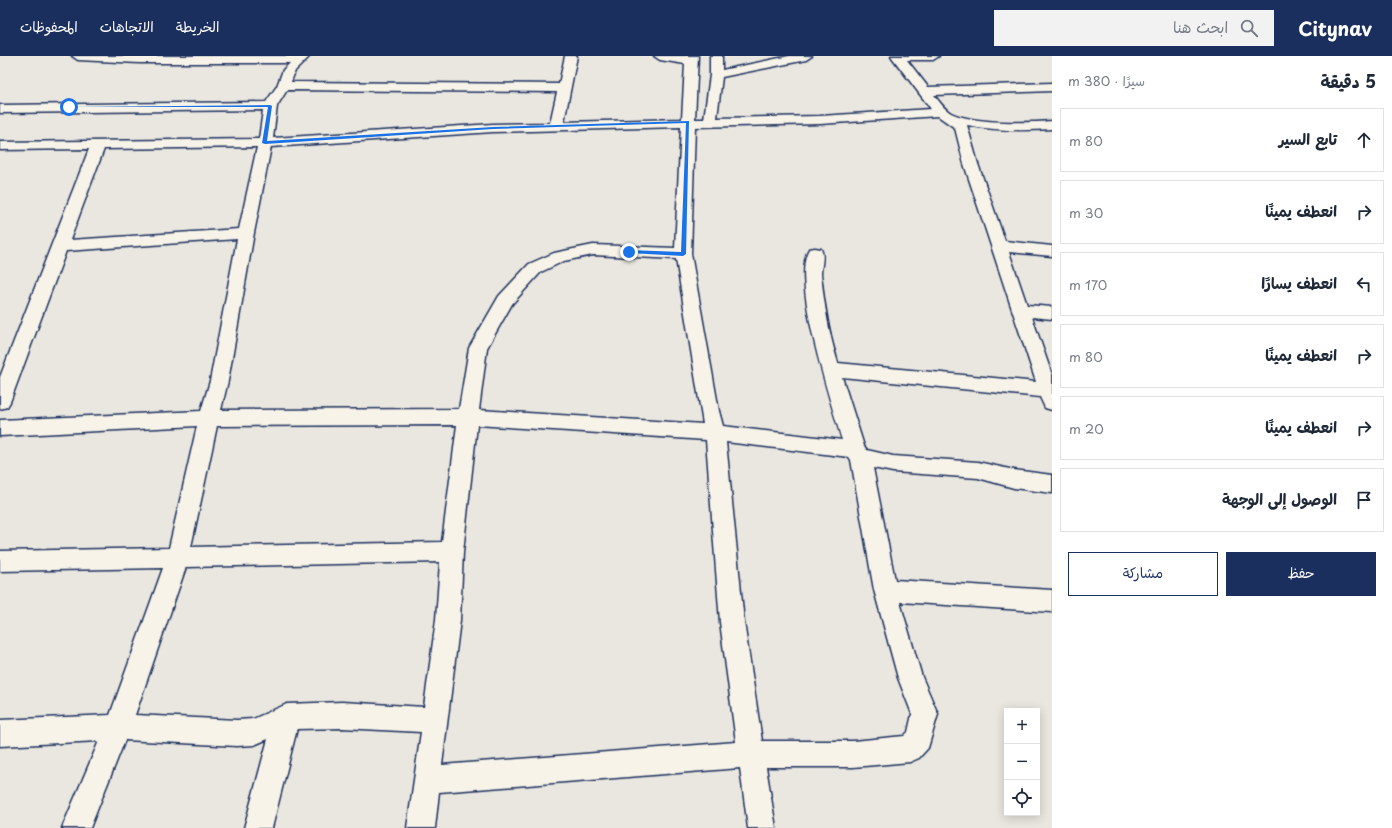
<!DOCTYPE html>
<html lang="ar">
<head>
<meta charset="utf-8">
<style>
	body { margin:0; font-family:"Playpen Sans","Playpen Sans Arabic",sans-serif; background:#f2f2f3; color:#1f2937; direction:rtl }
	.controls { position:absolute; right:12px; bottom:12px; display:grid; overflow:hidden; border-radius:0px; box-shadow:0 2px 10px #0003 }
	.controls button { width:36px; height:36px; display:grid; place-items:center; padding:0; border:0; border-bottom:1px solid #e0e1e3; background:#fff; color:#1f2937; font:20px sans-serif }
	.stop { position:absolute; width:12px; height:12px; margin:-9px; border:3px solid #1a73e8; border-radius:50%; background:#fff }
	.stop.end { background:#1a73e8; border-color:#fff; box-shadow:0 1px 4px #0008 }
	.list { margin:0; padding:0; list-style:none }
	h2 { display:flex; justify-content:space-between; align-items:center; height:52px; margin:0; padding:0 16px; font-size:17px }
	h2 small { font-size:13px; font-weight:400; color:#747a83 }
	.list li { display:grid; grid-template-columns:26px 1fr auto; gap:12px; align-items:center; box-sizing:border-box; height:64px; margin:0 8px 8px; padding:0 8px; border:1px solid #e0e1e3; border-radius:0px }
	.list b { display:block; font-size:15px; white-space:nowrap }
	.list em { font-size:13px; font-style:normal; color:#747a83 }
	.actions { display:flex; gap:8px; padding:12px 16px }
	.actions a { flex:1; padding:9px 0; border:1px solid #1b2f5e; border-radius:0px; text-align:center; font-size:14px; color:#1b2f5e }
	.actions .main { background:#1b2f5e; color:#fff }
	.icon { flex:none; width:22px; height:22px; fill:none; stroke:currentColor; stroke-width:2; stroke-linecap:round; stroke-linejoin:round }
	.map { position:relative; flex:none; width:1052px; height:772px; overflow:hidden; direction:ltr }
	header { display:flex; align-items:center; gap:24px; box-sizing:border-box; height:56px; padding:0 20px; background:#1b2f5e; color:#fff }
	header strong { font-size:19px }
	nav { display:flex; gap:22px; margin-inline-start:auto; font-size:14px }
	.search { width:280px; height:36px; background:#f2f2f3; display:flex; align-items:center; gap:10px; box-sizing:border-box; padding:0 14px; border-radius:0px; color:#747a83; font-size:15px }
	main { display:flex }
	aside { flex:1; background:#fff }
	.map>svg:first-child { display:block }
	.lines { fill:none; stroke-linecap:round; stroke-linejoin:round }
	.minor-casing { stroke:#1b2f5e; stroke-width:3 }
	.minor { fill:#f7f3e8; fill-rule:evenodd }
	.route { fill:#1a73e8 }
</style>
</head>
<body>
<header>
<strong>Citynav</strong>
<div class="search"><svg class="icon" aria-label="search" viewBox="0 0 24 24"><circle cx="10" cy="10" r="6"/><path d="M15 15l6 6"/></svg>ابحث هنا</div>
<nav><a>الخريطة</a><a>الاتجاهات</a><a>المحفوظات</a></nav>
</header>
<main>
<aside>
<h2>5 دقيقة<small>سيرًا · 380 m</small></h2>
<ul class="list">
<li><svg class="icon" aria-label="ahead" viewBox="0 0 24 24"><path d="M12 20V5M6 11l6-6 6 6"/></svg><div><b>تابع السير</b></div><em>80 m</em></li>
<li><svg class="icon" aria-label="right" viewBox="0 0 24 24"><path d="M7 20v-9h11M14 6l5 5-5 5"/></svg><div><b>انعطف يمينًا</b></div><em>30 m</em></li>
<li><svg class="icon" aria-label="left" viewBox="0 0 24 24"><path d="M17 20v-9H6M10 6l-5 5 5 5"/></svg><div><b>انعطف يسارًا</b></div><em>170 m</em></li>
<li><svg class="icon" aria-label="right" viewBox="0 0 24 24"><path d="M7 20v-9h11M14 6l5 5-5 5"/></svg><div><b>انعطف يمينًا</b></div><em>80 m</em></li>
<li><svg class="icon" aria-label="right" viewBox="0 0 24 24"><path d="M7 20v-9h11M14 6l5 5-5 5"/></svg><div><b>انعطف يمينًا</b></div><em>20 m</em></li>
<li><svg class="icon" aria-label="arrive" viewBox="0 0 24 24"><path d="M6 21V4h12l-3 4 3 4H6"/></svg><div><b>الوصول إلى الوجهة</b></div></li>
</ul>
<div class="actions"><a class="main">حفظ</a><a>مشاركة</a></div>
</aside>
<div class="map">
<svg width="1052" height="772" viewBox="0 0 1052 772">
	<rect width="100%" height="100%" fill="#eae7e0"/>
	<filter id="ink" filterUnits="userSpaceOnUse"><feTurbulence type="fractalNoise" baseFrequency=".025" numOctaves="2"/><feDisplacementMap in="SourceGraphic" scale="8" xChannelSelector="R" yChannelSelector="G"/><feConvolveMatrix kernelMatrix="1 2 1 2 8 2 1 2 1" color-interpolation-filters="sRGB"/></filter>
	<g filter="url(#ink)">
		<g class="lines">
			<g class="minor-casing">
				<path id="minor" d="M72 0H310L295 15 291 26 559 28 565 0H577L564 66 682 63 685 8 660 4 654 0H698L695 63H704L710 19V0H722V14L789 0H812L806 4 722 21 717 62 820 60 931 53 891 0H939L933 4H907L928 31 1052 27V35L934 39C939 45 944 53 951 57 974 68 1026 67 1052 65V73C1023 75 995 75 967 69L978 108 1005 185 1052 190V200L1009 196 1027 249 1052 251V263L1032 261 1052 319V354L1045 352 1040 341 842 321 864 390 867 394 893 400 978 406 1014 414 1052 419V437L1014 432 978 422 893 416 873 412 895 524 1052 534V556L900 546 922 621 938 658 928 692 919 702 910 706 853 711H766L776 772H748L740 712 439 736 435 772H407L421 676 342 672 297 673 272 772H244L268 683 254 689 237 690 125 684 90 772H62L99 685 0 690V664L110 659 163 512 0 515V495L169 492 197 370 0 380V364L201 355 210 325 237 183 66 195 10 346 7 351 0 353V321L89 93 0 94V86L259 83 263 54 0 57V49L266 46 277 30 283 14 290 7H139L78 4ZM287 34 557 36 550 67 493 68 273 82 277 50ZM938 60 955 72 964 108 1036 326 838 307C829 278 824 248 821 218 821 210 825 200 821 193L815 192 809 193C790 223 832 349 842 384L723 370 719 355 691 198 695 71 820 68ZM681 71 675 192 593 189 554 197 529 208 499 240 469 292 459 353 221 354 228 325 254 177 271 91 493 76ZM257 91 239 173 70 184 104 93ZM593 199 676 203 703 368 479 354 487 292 512 248 541 216 564 205ZM457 369 442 486 191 491 217 370ZM477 369 706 384 720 566 736 686 442 709 460 564 463 496ZM726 386 849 401 851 404 874 534 898 622 912 658 908 676 904 680 853 685H762L744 566ZM440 506 436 564 424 651 342 646 287 648 253 663 237 664 135 659 186 511Z"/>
			</g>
			<use href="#minor" class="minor"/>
		</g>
	</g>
	<path class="route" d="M270 49 272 50 267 85 493 71 689 65 686 198 683 200 629 197 626 196 629 194 681 196 686 67 493 73 265 88 262 87 268 51H67Z"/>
</svg>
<div class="controls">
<button>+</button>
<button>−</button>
<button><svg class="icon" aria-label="locate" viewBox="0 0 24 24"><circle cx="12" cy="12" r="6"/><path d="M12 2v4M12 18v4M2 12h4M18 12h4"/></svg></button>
</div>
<div class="stop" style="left:69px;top:51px"></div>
<div class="stop end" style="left:629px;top:196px"></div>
</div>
</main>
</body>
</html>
